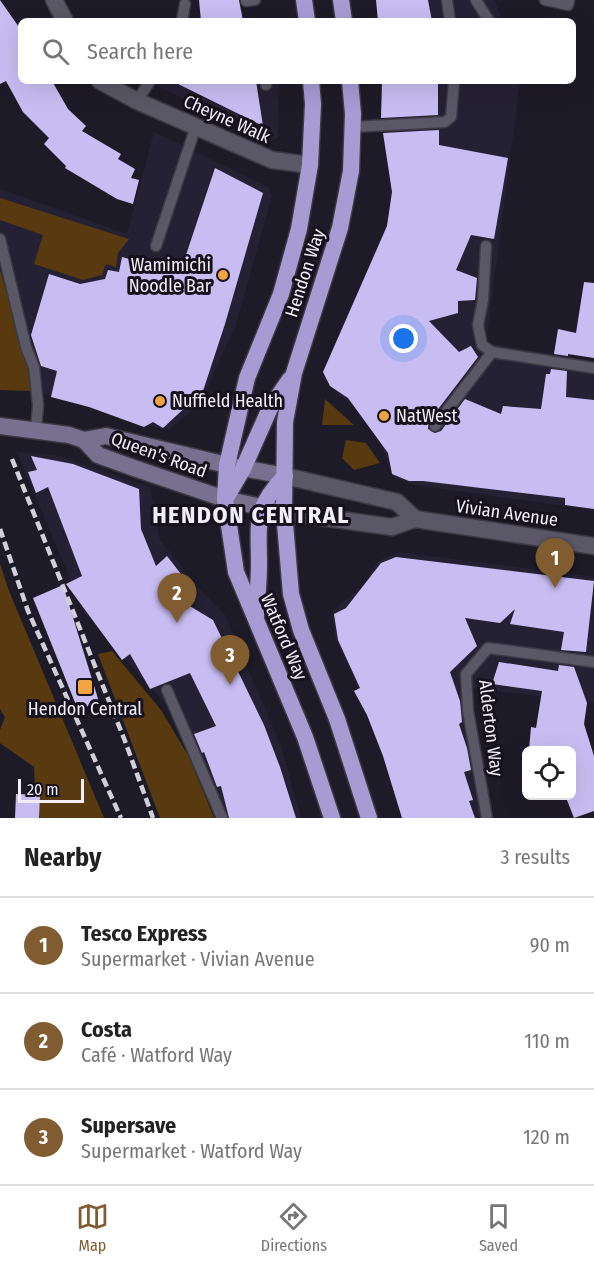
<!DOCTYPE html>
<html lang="en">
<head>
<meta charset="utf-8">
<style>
	body { margin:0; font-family:"Fira Sans Condensed",sans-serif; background:#f2f2f2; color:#222 }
	.controls { position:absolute; right:18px; bottom:18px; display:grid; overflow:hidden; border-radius:9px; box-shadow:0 6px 24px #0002 }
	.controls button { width:54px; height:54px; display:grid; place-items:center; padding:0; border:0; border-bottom:2px solid #e0e0e0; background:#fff; color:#222; font:30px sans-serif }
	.scale { position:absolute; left:18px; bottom:15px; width:66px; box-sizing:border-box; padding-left:6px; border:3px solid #f0eef8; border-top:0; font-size:16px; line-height:21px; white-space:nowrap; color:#f0eef8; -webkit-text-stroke:4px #15121e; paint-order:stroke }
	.you { position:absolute; left:404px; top:339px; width:21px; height:21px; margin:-15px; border:4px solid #fff; border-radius:50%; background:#1a73e8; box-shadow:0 0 0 9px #1a73e833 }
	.badge { display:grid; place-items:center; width:39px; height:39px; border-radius:50%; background:#805c30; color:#fff; font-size:20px; font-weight:700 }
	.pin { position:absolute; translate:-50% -50px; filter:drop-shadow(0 2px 3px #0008) }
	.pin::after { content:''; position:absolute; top:32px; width:21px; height:18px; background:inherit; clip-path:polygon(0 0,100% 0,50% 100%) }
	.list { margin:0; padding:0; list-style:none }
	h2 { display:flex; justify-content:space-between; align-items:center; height:78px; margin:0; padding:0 24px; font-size:26px }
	h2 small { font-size:20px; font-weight:400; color:#767676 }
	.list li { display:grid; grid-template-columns:39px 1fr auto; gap:18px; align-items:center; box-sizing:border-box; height:96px; padding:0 24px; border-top:2px solid #e0e0e0 }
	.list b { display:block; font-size:22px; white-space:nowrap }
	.list p { margin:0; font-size:20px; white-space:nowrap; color:#767676 }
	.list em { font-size:20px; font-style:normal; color:#767676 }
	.icon { flex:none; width:33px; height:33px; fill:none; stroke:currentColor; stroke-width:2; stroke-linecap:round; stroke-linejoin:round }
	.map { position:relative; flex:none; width:594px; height:818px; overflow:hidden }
	.search { position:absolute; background:#fff; box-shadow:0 6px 24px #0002; left:18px; right:18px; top:18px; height:66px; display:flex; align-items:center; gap:15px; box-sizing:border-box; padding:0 21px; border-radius:9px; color:#767676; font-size:22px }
	.sheet { height:366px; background:#fff }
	nav { display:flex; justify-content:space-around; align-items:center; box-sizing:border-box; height:84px; border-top:2px solid #e0e0e0; background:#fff; font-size:16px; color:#767676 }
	nav a { display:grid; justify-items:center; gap:3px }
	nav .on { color:#805c30 }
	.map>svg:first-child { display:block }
	.built { fill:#252134 }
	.green { fill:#59390f }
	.building { fill:#c8bdf2 }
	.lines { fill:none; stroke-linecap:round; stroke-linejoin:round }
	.service-casing { stroke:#3b3944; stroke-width:13 }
	.minor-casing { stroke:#3b3944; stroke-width:19 }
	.tertiary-casing { stroke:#3b3944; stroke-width:19 }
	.secondary-casing { stroke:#3b3944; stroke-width:19 }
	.trunk-casing { stroke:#3b3944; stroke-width:19 }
	.service { stroke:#5a5766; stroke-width:10 }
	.minor { stroke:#5a5766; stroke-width:16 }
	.tertiary { stroke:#5a5766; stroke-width:16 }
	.secondary { stroke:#77708f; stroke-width:16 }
	.trunk { stroke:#a79bd4; stroke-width:16 }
	.rail { stroke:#d1cfd9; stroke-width:4.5; stroke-dasharray:9 4.5; stroke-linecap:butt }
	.poi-dot { fill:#f3a442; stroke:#15121e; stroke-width:2 }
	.labels { text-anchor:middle; stroke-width:6; stroke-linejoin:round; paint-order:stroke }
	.street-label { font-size:18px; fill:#f0eef8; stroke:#15121e }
	.poi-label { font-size:18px; fill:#f0eef8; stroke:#15121e; text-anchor:start }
	.district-label { font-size:24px; font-weight:bold; letter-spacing:1.5px; fill:#f0eef8; stroke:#15121e }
</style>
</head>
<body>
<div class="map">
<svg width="594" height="818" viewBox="0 0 594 818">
	<rect width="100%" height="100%" fill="#1e1b28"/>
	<g class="built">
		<path d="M379 0H495L502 21H382Z"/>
		<path d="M147 81H279L278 138 273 140 265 139Z"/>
		<path d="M387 81H520L486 343 594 361V510L415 485 394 478 379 438 350 403 335 392 325 370 386 227 392 192 388 137Z"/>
		<path d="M154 132 268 187 272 196 236 324 200 404 169 430 154 427 97 407 36 392 0 257V189L127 234Z"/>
		<path d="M17 452 60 456 150 487 160 540 198 587 225 615 281 746 301 818H217L202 778 168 707 85 614Z"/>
		<path d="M400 552 594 577V703L470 688 471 714 489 818H404L379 735 334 634 333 610 363 586 378 561Z"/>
	</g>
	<g class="green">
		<path d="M0 198 129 239 118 253 116 267 106 264 102 275 83 280 34 264 43 235 0 220Z"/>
		<path d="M0 270 31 375 32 391 0 390Z"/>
		<path d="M325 399 354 425H322Z"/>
		<path d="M346 440 366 443 380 463 354 470 342 458Z"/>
		<path d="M0 564 9 591 104 818H40L36 806 34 767 0 743V730L5 717 0 709Z"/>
		<path d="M112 651 161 710 189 757 214 818H160L98 654Z"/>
	</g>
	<g class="building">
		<path d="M0 0 21 30V81H52L68 109 86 126 82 131 121 154 118 159 135 169 131 178 139 180 133 204 117 199 65 168 66 166 44 144 49 138 23 112 6 81 0 84Z"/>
		<path d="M199 0H239L243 21H201Z"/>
		<path d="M376 0H428L432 21H378Z"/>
		<path d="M172 81H256L263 126Z"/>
		<path d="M382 81H438V115L381 118Z"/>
		<path d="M439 130V145L508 158 494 239 471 235 456 270 477 278 475 300 458 301V313L429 321 459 352 471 346 478 357 429 421 428 429 435 433 441 431 465 399 501 414 503 406 541 409 546 374H550L551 369 567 371 566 397 594 400V509L565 505V498L423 481H409L392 474 388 453 348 398 330 386 323 372 387 226 392 192 383 133Z"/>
		<path d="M215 168 263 193 225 324 203 391 163 428 153 422 144 427 89 407 51 397 57 371 41 366 31 335 49 274 80 284 105 279 108 270 119 272 122 257 180 273Z"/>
		<path d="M584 282 594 283V358L568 354V356L554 354 558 329 576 333Z"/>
		<path d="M31 456 73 464 139 489 141 529 156 566 167 556 191 587 178 599 213 620 264 725 280 767 296 818H229L221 786 217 787 204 752 202 753 194 734 216 726 190 673 150 689 130 654 122 660 66 584 82 576 48 487 36 493 28 472 37 470Z"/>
		<path d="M396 557 594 581 586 652 561 650 564 632 510 624 515 609 500 623 465 618 477 646 450 672 460 701 462 722 459 724 467 748 471 770 464 772 473 800 469 801 475 818H402L383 756 367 715 354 691 360 688 338 640 334 614 346 608 381 563Z"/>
		<path d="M63 585 99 702 78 710 33 598Z"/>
		<path d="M499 662 558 671 559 665 574 667 587 703 584 724 594 756V811L574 818 565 795H572V750H529L531 727 536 728 542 691 492 684Z"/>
		<path d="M16 794 40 795 39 818H15Z"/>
	</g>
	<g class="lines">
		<g class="service-casing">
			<g id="service">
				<path d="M447 0 450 21"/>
				<path d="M476 0 489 21"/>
				<path d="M545 0 568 5 569 0"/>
				<path d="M246 1 255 0"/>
				<path d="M182 21 185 4"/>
				<path d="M266 81V85"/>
				<path d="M137 101 150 81"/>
				<path d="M352 127 445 122 451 117 454 81"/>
				<path d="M0 239 26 347 34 367 38 405 36 430"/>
				<path d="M156 246 196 126"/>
				<path d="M486 246 483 300 478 325 482 345 492 352"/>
				<path d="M435 426 492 352 594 368"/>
				<path d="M167 690 222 818"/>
				<path d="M487 818 468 711 466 674 488 648 594 662"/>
			</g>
		</g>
		<g class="minor-casing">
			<g id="minor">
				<path d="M54 0 65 21"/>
				<path d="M100 81 137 101 272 160 310 165"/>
			</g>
		</g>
		<g class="tertiary-casing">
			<g id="tertiary">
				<path d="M285 476 397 502 415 519"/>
				<path d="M284 512 392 527 415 519 594 546"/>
			</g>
		</g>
		<g class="secondary-casing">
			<g id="secondary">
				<path d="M0 426 69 435 84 440 98 455 131 467 225 499 284 512"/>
				<path d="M84 440 106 436 227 465 285 476"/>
			</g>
		</g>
		<g class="trunk-casing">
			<g id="trunk">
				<path d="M304 0 307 21"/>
				<path d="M341 0 344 21"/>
				<path d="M311 81 313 104 310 165 299 229 281 294 247 378 227 465 225 499 236 572 305 737 332 818"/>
				<path d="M350 81 353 114 351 171 340 228 294 373 285 422 284 512 291 594 301 630 337 719 369 818"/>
				<path d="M226 498 243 469 270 408 290 379"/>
				<path d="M256 616C257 599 259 582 259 565 259 523 253 509 285 476"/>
			</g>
		</g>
		<use href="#service" class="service"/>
		<use href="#minor" class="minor"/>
		<use href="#tertiary" class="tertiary"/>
		<use href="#secondary" class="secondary"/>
		<use href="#trunk" class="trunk"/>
		<g class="rail">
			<path d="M12 459 125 741 153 818"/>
			<path d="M0 529 28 611 121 818"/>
		</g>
	</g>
	<g class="poi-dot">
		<circle cx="223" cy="275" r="6"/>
		<circle cx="160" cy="401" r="6"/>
		<circle cx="384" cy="416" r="6"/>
		<rect x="77" y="679" width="16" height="16" rx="3"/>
	</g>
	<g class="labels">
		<g class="street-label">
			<text transform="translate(227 119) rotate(24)" y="6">Cheyne Walk</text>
			<text transform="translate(305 273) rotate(-72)" y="6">Hendon Way</text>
			<text transform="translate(159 455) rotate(20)" y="6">Queen's Road</text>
			<text transform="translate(507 513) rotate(8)" y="6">Vivian Avenue</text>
			<text transform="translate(284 637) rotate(67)" y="6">Watford Way</text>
			<text transform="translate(491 728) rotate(83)" y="6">Alderton Way</text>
		</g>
		<g class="poi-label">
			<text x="211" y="271" text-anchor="end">Wamimichi<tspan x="211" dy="21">Noodle Bar</tspan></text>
			<text x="172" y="407">Nuffield Health</text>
			<text x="396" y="422">NatWest</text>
			<text x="85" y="715" text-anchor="middle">Hendon Central</text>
		</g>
		<g class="district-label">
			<text x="251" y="523">HENDON CENTRAL</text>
		</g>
	</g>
</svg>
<div class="controls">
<button><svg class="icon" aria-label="locate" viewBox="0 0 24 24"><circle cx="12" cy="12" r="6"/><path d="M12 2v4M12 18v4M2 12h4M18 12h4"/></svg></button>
</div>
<div class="scale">20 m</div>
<div class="you"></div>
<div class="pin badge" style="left:555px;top:588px">1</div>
<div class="pin badge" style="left:177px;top:623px">2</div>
<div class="pin badge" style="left:230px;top:685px">3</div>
<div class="search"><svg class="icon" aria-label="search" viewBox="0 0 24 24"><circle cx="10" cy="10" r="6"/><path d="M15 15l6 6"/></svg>Search here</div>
</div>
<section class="sheet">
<h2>Nearby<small>3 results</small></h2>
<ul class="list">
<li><span class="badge">1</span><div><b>Tesco Express</b><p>Supermarket · Vivian Avenue</p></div><em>90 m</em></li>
<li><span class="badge">2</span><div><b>Costa</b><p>Café · Watford Way</p></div><em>110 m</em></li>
<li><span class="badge">3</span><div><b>Supersave</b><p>Supermarket · Watford Way</p></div><em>120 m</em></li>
</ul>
</section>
<nav>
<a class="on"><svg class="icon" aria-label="map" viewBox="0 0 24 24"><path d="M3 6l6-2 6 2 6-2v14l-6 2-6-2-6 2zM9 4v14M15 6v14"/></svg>Map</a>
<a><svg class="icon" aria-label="directions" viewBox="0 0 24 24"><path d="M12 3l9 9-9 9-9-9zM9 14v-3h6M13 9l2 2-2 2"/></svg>Directions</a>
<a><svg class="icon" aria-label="saved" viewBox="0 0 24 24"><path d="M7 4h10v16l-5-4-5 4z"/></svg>Saved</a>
</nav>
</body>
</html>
